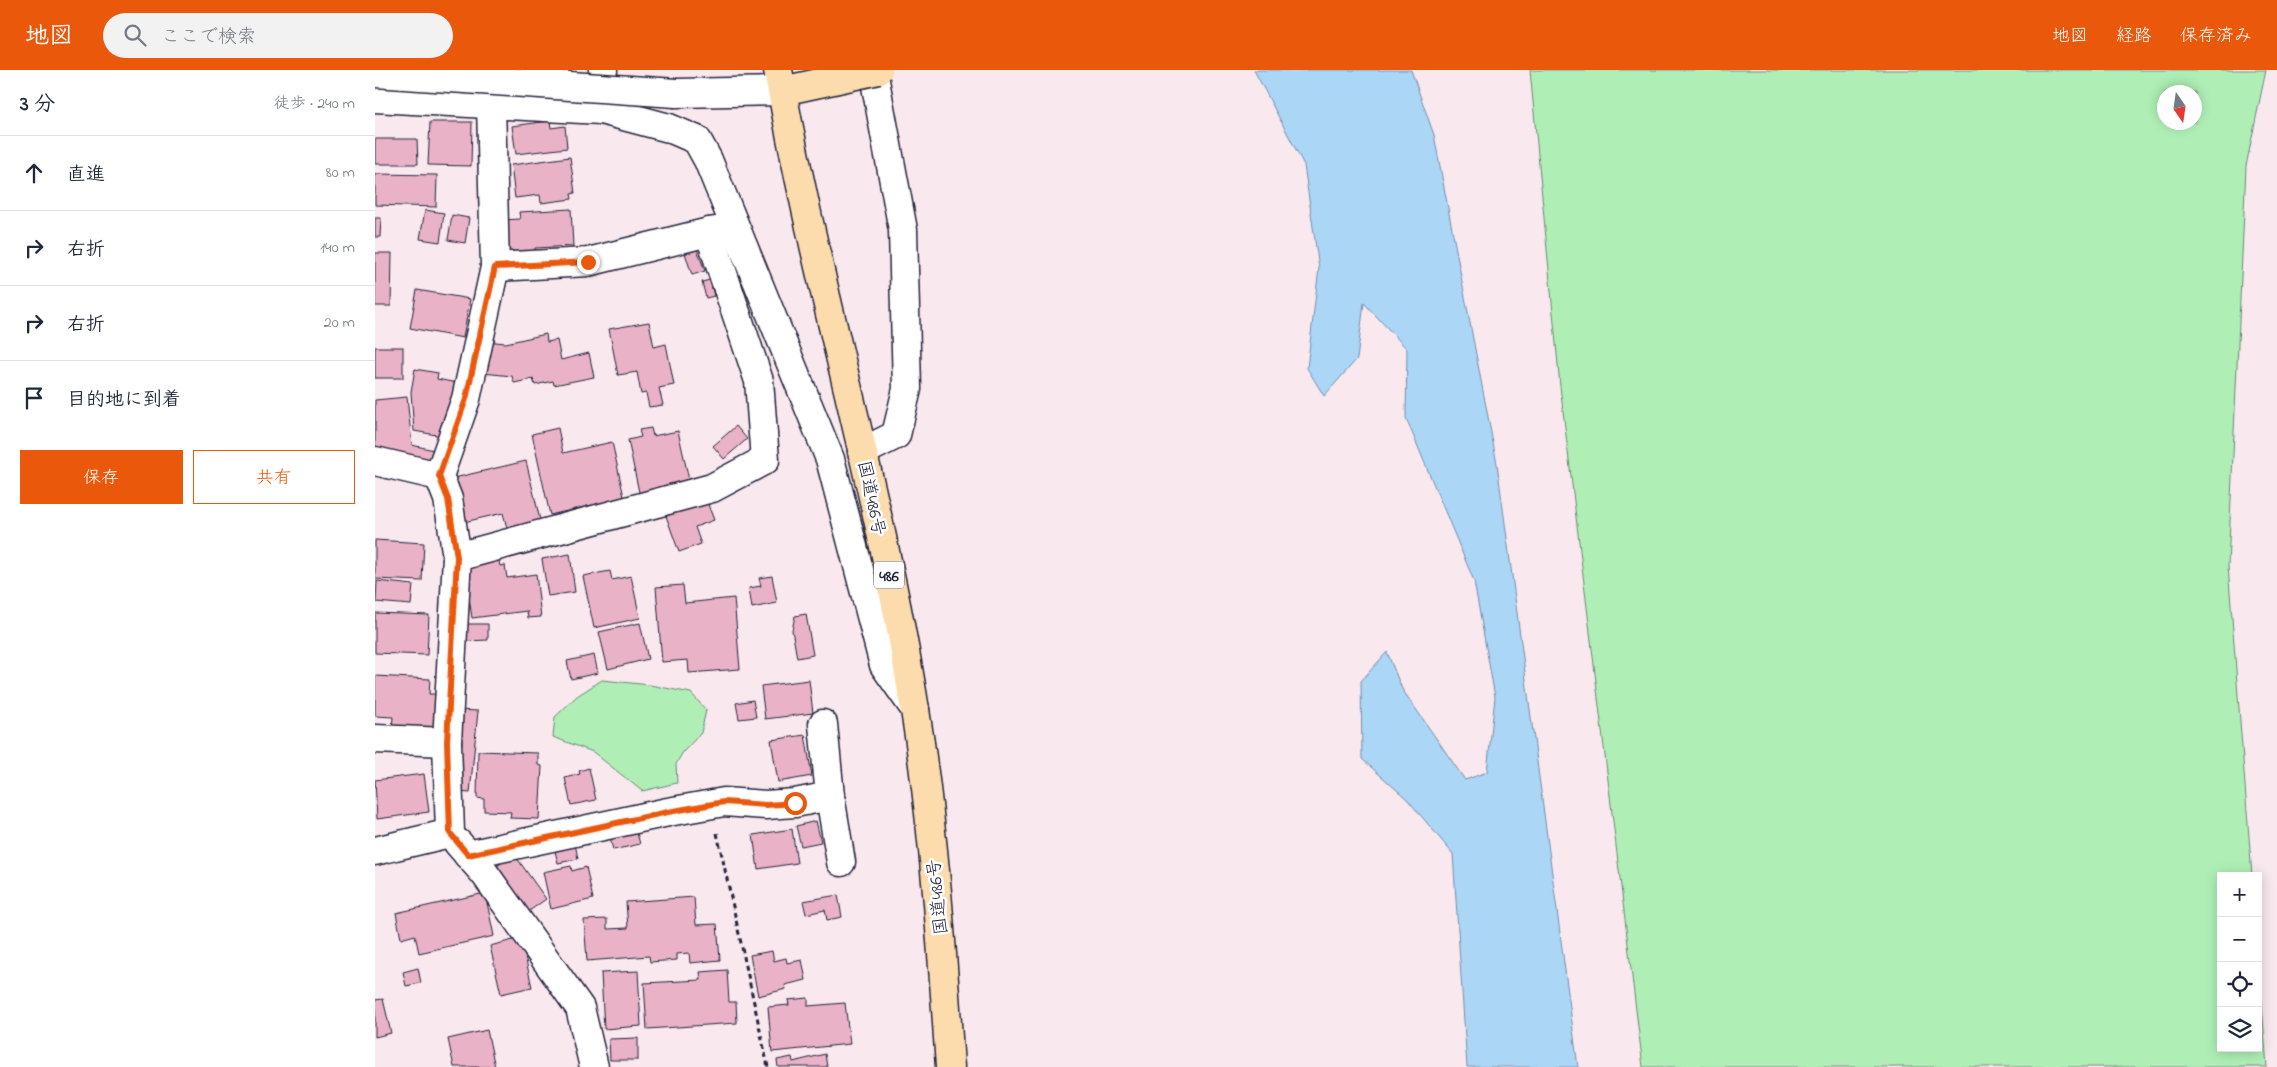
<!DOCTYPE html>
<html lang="ja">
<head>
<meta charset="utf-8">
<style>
	body { margin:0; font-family:"Indie Flower","Klee One",sans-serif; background:#f2f2f3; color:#1f2937 }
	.controls { position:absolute; right:15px; bottom:15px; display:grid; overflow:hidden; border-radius:0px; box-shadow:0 2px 12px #0003 }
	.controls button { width:45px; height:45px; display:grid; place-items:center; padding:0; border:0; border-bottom:1px solid #e0e1e3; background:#fff; color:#1f2937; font:25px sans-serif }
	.compass { position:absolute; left:1782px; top:15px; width:45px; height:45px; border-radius:50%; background:#fff; box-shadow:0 2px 12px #0003; rotate:167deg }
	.stop { position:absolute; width:15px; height:15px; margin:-11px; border:4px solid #ea580c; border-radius:50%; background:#fff }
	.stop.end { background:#ea580c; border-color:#fff; box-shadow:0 1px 5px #0008 }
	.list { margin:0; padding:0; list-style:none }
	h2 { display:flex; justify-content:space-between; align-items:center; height:65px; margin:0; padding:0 20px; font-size:21px }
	h2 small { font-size:16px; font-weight:400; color:#747a83 }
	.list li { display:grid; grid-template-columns:32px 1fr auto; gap:15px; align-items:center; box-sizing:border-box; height:75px; padding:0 20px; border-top:1px solid #e0e1e3 }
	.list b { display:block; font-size:19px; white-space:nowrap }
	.list em { font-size:16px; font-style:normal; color:#747a83 }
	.actions { display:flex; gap:10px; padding:15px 20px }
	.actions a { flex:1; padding:11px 0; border:1px solid #ea580c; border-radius:0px; text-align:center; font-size:18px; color:#ea580c }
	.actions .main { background:#ea580c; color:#fff }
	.icon { flex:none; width:28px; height:28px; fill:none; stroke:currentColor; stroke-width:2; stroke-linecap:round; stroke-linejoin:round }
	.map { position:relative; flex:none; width:1902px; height:997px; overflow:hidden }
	header { display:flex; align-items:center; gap:30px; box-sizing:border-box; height:70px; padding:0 25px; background:#ea580c; color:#fff }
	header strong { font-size:24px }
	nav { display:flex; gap:28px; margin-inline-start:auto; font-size:18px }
	.search { width:350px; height:45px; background:#f2f2f3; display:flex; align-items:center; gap:12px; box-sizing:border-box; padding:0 18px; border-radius:28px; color:#747a83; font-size:19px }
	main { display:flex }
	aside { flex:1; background:#fff }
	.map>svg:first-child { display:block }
	.green { fill:#afefb6; stroke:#688878; fill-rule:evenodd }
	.water { fill:#abd6f6; stroke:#748eab }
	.building { fill:#eab2c6; stroke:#22223b }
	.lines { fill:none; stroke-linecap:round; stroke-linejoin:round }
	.street-casing { stroke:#22223b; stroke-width:31 }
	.secondary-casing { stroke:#22223b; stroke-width:31 }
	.primary-casing { stroke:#22223b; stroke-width:31 }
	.highway-casing { stroke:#22223b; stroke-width:31 }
	.path { stroke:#22223b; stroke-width:3; stroke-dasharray:5 4; stroke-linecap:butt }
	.street { stroke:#fff; stroke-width:28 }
	.secondary { stroke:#fff; stroke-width:28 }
	.primary { stroke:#fcdcac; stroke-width:28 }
	.highway { stroke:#fcdcac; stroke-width:28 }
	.secondary-bridge-casing { stroke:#22223b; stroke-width:31; stroke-linecap:butt }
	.highway-bridge-casing { stroke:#22223b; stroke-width:31; stroke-linecap:butt }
	.secondary-bridge { stroke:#fff; stroke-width:28 }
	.highway-bridge { stroke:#fcdcac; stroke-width:28 }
	.route { stroke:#ea580c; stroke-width:6 }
	.labels { text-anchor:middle; stroke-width:5; stroke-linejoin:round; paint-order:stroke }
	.shield { fill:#fff; stroke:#646476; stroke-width:1 }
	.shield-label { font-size:16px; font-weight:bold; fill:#22223b }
	.street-label { font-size:18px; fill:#22223b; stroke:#fff }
</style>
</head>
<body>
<header>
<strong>地図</strong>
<div class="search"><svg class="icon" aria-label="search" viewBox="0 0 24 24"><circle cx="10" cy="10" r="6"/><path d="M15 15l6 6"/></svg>ここで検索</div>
<nav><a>地図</a><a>経路</a><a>保存済み</a></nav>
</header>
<main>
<aside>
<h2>3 分<small>徒歩 · 240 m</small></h2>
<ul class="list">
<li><svg class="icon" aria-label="ahead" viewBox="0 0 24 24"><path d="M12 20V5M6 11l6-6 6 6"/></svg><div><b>直進</b></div><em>80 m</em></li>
<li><svg class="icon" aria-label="right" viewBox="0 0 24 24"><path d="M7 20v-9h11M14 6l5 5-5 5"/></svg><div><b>右折</b></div><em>140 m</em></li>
<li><svg class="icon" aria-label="right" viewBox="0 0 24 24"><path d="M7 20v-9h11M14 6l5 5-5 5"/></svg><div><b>右折</b></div><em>20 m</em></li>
<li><svg class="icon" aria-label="arrive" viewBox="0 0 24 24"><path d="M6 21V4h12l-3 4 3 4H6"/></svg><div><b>目的地に到着</b></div></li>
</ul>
<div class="actions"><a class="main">保存</a><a>共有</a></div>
</aside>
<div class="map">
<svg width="1902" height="997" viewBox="0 0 1902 997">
	<rect width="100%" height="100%" fill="#f9e8ee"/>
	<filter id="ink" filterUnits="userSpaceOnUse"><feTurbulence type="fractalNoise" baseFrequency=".02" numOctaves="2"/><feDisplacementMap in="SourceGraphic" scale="10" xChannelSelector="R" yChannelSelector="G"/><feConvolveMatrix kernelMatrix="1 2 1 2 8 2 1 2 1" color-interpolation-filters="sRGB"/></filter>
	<g filter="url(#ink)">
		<g class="green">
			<path d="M1155 0H1891L1871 96 1853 496 1877 806H1846V978H1883V886L1892 997H1268L1185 316ZM1790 22H1820V52H1790Z"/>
			<path d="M227 610 275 615 316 623 331 640 326 663 308 682 301 694 302 713 267 721 218 682 178 667 180 647 202 626Z"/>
		</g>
		<path class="water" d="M879 0H1036L1059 65 1122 394 1203 997H1092L1078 784 1032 729 987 689 986 611 1012 582 1027 619 1090 710 1112 702 1120 627 1099 511 1031 348 1032 279 989 233 982 289 949 326 932 298 944 198 929 95Z"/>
		<g class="building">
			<path d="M175 51 176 58 190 56 192 78 141 84 137 56Z"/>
			<path d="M55 52H97L96 96 53 95Z"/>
			<path d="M0 69H42L43 94H0Z"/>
			<path d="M195 87 200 123 196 124 197 129 166 133 165 125 140 128 136 95Z"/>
			<path d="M0 104 62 105 61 137 0 135Z"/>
			<path d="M196 139 198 176 160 178 161 189 129 191 127 150 145 149 144 142Z"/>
			<path d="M50 140 69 143 65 172 45 169Z"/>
			<path d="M77 145 94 148 90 173 73 170Z"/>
			<path d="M0 148H6L5 167H0Z"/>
			<path d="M322 179 330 201 317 205 310 183Z"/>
			<path d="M0 183H17L16 236H0Z"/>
			<path d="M335 210 339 226 331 228 327 212Z"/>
			<path d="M42 220 95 229 88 268 35 258Z"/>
			<path d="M274 252 279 277 291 274 299 315 284 318 288 335 274 337 271 323 266 324 262 302 243 305 234 259Z"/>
			<path d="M171 264 172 272 182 270 186 290 214 283 219 307 179 315 178 311 160 315 158 309 139 313 137 306 108 303 110 271 131 273Z"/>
			<rect x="0" y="277" width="28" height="31"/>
			<path d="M40 299 63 303 62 309 82 313 67 366 39 361 36 322Z"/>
			<path d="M32 327 37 375 63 381 59 398 0 384V330Z"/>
			<path d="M361 356 372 369 349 389 338 376Z"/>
			<path d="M183 358 188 383 237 372 251 436 218 443 217 435 175 445 157 364Z"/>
			<path d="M276 358 278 366 303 361 314 410 296 414 297 420 265 427 253 370 266 367 264 360Z"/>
			<path d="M151 391 166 454 133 462 128 443 89 452 79 408Z"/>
			<path d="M332 432 339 450 320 457 326 474 304 482 291 446Z"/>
			<path d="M0 470 49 473 47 511 0 509Z"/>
			<path d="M195 484 200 522 173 526 167 489Z"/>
			<path d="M123 487 125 496 130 495 132 508 161 504 166 547 153 548 152 541 97 548 89 492Z"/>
			<path d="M235 501 237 510 256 506 265 548 219 558 208 506Z"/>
			<path d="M397 506 402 533 377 538 374 518 386 516 384 508Z"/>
			<path d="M2 511 38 515 36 535 1 532Z"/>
			<path d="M308 515 310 533 359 528 365 599 314 603 313 590 287 592 281 517Z"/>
			<path d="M0 543 54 545 52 585 0 583Z"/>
			<path d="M431 544 438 585 422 588 417 560 420 546Z"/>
			<path d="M265 553 273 589 233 599 224 562Z"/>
			<path d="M91 554H113V570L92 571Z"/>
			<path d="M219 585 223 603 196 609 192 591Z"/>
			<path d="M0 606 55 609 54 624H62L60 661 17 659 18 647 0 646Z"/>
			<path d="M434 610 438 643 390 649 386 616Z"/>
			<path d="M378 630 381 647 364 649 361 633Z"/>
			<path d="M82 640 103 641 95 723 82 722Z"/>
			<path d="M430 665 437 706 403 712 396 670Z"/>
			<path d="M103 681 163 683V695L167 696 164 749 135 748 136 742 109 741V729L102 728Z"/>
			<path d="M214 698 221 730 196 735 190 708 205 704 204 701Z"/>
			<path d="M49 704 54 742 2 749 0 710Z"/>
			<path d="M441 751 446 772 426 776 421 756Z"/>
			<path d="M259 752 265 774 238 780 233 759Z"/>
			<path d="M417 759 422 793 383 799 378 765Z"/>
			<path d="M199 768 203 789 183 793 178 773Z"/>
			<path d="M139 784 171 829 150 844 118 799Z"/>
			<path d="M196 796 197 801 211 797 218 829 176 839 168 802Z"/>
			<path d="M110 823 119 866 44 883 40 865 26 869 21 843Z"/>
			<path d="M463 825 467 847 452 850 450 840 431 844 428 831Z"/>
			<path d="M319 827 321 855 342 854 345 890 315 893 314 883 302 884V890L275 892 274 886 212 891 209 850 232 849V859L253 858 251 832Z"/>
			<path d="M146 868 157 917 126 924 115 876Z"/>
			<path d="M397 881 399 891 411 888 412 893 427 890 431 910 410 915 411 919 383 926 375 885Z"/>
			<path d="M43 898 46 913 31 916 28 902Z"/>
			<path d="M352 900 354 932H361L362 953 272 959 269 913 326 910 325 902Z"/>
			<path d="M263 901 266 956 229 959 226 903Z"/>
			<path d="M433 928V936L470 933 475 974 397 982 393 937 414 935 413 930Z"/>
			<path d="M8 929 16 963 0 967V930Z"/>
			<path d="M112 960 120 997H79L73 969Z"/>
			<path d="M263 968V990H235L234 969Z"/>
			<path d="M450 984 452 997H403L402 990 417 987 418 992Z"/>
		</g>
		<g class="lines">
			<g class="street-casing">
				<g id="street">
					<path d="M0 28 226 40 294 58 322 70 333 90 455 389 509 595 540 639"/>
					<path d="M226 40 228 0"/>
					<path d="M120 197 213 192 334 162"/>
					<path d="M487 382 521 365 532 319 528 160 498 0"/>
					<path d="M0 391 64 406 73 429 82 487"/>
					<path d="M64 406 91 329 120 197 116 33"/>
					<path d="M448 654 455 726 466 792"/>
					<path d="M0 669 72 672"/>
					<path d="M83 773 110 804 205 938 219 997"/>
					<path d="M0 781 75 763 72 672 82 487 337 418 390 390 384 311 334 162 360 158"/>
					<path d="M93 785 293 742 349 732 391 735 420 733 455 726"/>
				</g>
			</g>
			<g class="secondary-casing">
				<path id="secondary" d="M301 23 407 21"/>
			</g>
			<g class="primary-casing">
				<path id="primary" d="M403 0 407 21"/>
			</g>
			<g class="highway-casing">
				<path id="highway" d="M458 10 407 21C445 228 507 431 540 640 559 758 567 878 575 997"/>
			</g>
			<path class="path" d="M342 763 393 997"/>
			<use href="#street" class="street"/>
			<use href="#secondary" class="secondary"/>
			<use href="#primary" class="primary"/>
			<use href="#highway" class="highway"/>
			<g class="secondary-bridge-casing">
				<path id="secondary-bridge" d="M0 3 301 23"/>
			</g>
			<g class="highway-bridge-casing">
				<path id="highway-bridge" d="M458 10 503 0"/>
			</g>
			<use href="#secondary-bridge" class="secondary-bridge"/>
			<use href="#highway-bridge" class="highway-bridge"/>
		</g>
	</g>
	<g class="lines" filter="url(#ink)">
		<path class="route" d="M213 192 120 197 91 329 64 406 73 429 82 487 72 672 75 763 93 785 293 742 349 732 391 735 420 733"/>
	</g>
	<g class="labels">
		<rect class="shield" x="499" y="491.5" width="30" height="27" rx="4"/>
		<g class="shield-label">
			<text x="514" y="511">486</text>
		</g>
		<g class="street-label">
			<text transform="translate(497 428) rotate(78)" y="6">国道486号</text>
			<text transform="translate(562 827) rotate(-96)" y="6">国道486号</text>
		</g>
	</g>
</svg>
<div class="controls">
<button>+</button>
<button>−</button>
<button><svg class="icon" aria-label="locate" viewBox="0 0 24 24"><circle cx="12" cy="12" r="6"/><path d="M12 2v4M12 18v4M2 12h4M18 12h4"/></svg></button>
<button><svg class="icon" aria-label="layers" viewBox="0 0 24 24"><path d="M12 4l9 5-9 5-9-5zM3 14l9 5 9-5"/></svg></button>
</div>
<svg class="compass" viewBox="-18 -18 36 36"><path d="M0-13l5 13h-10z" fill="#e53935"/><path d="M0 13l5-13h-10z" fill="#747a83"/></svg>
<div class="stop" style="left:420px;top:733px"></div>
<div class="stop end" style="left:213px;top:192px"></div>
</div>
</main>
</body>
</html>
